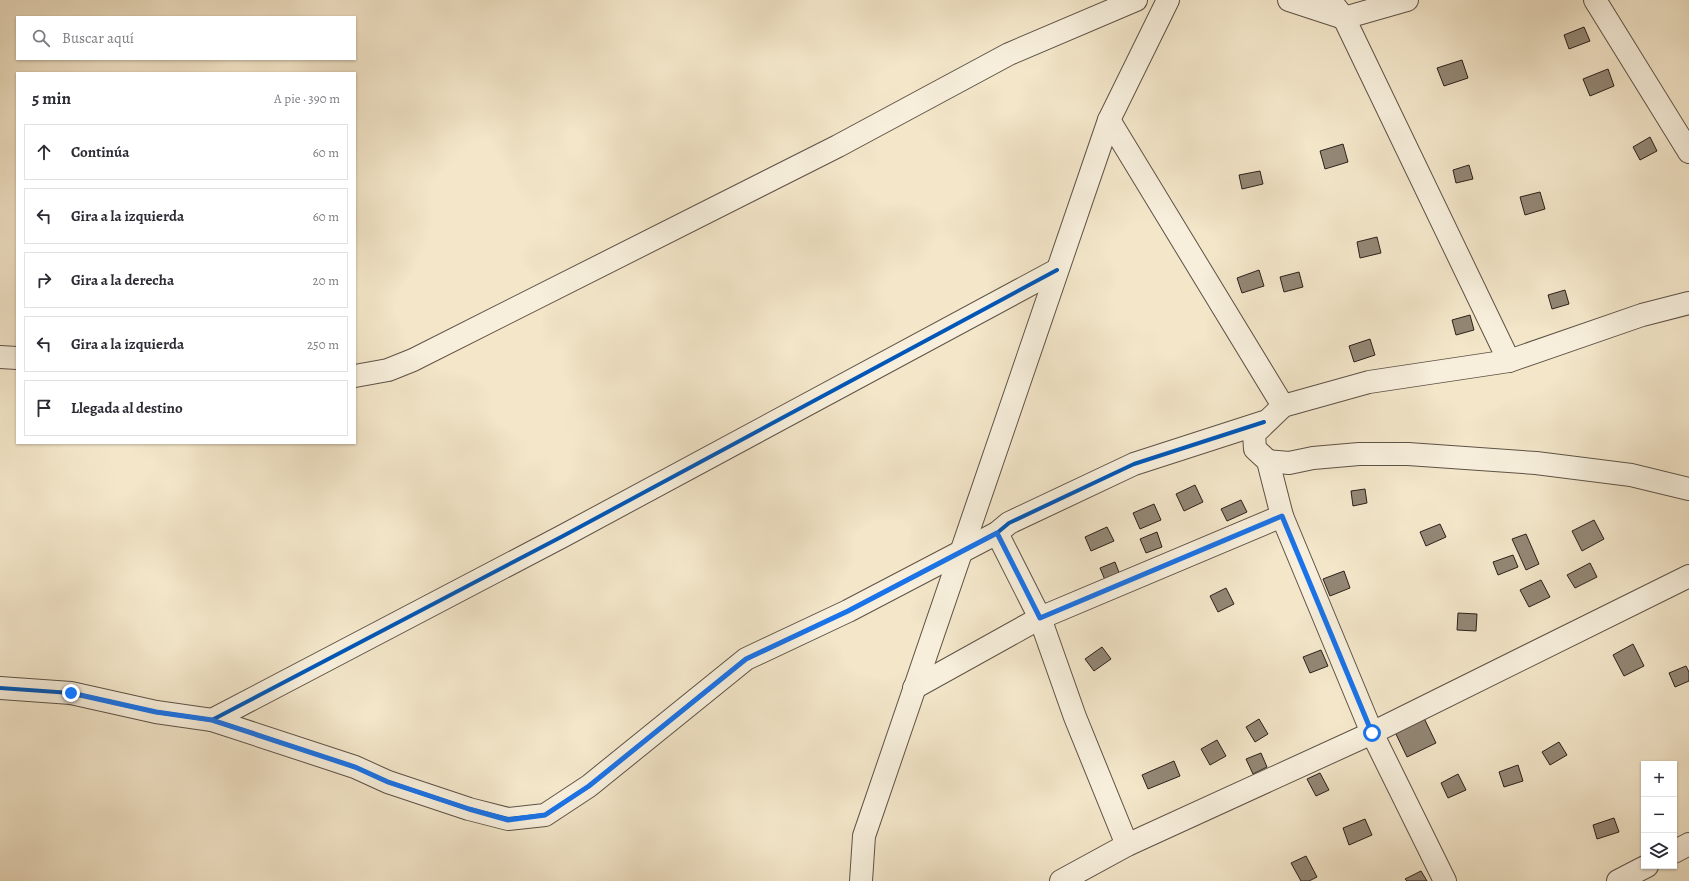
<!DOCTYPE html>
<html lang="es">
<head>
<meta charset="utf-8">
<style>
	body { margin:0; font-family:Alegreya,serif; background:#f7f7f7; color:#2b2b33 }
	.controls { position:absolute; right:12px; bottom:12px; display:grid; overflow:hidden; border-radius:0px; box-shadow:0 1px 3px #0004 }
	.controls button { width:36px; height:36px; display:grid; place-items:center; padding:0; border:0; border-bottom:1px solid #e1e1e2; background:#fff; color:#2b2b33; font:20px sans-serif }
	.stop { position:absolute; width:12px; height:12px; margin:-9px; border:3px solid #1a73e8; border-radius:50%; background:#fff }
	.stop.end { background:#1a73e8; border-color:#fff; box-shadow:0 1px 4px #0008 }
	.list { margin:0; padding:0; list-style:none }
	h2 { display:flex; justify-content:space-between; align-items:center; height:52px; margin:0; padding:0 16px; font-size:17px }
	h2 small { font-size:13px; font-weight:400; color:#7c7c81 }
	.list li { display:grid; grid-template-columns:26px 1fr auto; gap:12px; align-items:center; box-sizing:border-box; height:56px; margin:0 8px 8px; padding:0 8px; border:1px solid #e1e1e2; border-radius:0px }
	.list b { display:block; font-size:15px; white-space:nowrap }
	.list em { font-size:13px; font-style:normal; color:#7c7c81 }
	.icon { flex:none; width:22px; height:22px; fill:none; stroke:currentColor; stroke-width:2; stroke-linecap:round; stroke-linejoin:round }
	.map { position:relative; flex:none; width:1689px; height:881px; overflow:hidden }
	.search { position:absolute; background:#fff; box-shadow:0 1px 3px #0004; left:16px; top:16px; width:340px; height:44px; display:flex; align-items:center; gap:10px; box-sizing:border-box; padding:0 14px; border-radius:0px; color:#7c7c81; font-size:15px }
	.panel { position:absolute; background:#fff; box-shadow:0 1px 3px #0004; left:16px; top:72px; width:340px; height:372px; border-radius:0px }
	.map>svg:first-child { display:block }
	.building { fill:#938775; stroke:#2c211b }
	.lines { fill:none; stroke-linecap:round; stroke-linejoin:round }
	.minor-casing { stroke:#5e5246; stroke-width:24 }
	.minor { stroke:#f7efdc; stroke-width:22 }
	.cycleway-casing { stroke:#f7efdc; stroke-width:6 }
	.cycleway { stroke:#0057b8; stroke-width:4 }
	.route { stroke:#1a73e8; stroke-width:5 }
</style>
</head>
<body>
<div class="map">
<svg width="1689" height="881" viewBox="0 0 1689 881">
	<rect width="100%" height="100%" fill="#f3e6c9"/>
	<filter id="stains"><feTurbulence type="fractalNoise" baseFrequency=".005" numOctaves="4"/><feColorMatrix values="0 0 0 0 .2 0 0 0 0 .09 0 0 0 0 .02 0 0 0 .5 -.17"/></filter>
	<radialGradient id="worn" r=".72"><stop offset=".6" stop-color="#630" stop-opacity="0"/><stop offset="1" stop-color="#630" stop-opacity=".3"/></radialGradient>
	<g class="building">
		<path d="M1584 27 1590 41 1569 49 1564 35Z"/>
		<path d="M1462 60 1468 78 1444 86 1437 68Z"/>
		<path d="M1608 69 1614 86 1590 96 1583 79Z"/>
		<path d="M1650 137 1657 151 1640 160 1633 147Z"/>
		<path d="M1343 144 1348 162 1325 169 1320 151Z"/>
		<path d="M1469 165 1473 179 1456 183 1453 170Z"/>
		<path d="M1260 171 1263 184 1242 189 1239 175Z"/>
		<path d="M1540 192 1545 209 1525 215 1520 197Z"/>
		<path d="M1377 237 1381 253 1360 258 1357 242Z"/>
		<path d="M1259 270 1264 286 1242 293 1237 278Z"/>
		<path d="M1299 272 1303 287 1284 292 1280 277Z"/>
		<path d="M1565 290 1569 304 1552 309 1548 295Z"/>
		<path d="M1470 315 1474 330 1456 335 1452 320Z"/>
		<path d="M1370 339 1375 355 1354 362 1349 346Z"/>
		<path d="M1195 485 1203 502 1184 511 1176 494Z"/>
		<path d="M1365 489 1367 503 1353 506 1351 491Z"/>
		<path d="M1241 500 1247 512 1227 521 1221 509Z"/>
		<path d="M1154 504 1161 520 1140 529 1133 513Z"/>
		<path d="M1594 520 1604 539 1582 551 1572 531Z"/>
		<path d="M1440 524 1446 537 1426 546 1420 532Z"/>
		<path d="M1107 527 1114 541 1091 551 1085 537Z"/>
		<path d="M1157 532 1162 547 1146 553 1140 539Z"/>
		<path d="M1526 534 1539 564 1526 570 1512 539Z"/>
		<path d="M1513 555 1518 567 1498 575 1493 562Z"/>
		<path d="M1115 562 1120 575 1105 580 1100 568Z"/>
		<path d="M1590 563 1597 577 1575 588 1567 575Z"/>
		<path d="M1344 571 1350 588 1330 596 1323 579Z"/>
		<path d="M1541 580 1550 597 1529 607 1520 590Z"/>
		<path d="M1226 588 1234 604 1218 612 1210 596Z"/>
		<path d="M1458 613 1477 614 1476 631 1457 630Z"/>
		<path d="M1633 644 1644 666 1624 676 1613 655Z"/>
		<path d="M1102 647 1111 659 1094 671 1085 659Z"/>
		<path d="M1321 650 1328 666 1310 673 1303 657Z"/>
		<path d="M1686 666 1689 672V681L1675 687 1669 673Z"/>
		<path d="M1423 716 1436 743 1407 757 1394 730Z"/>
		<path d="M1259 719 1268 734 1255 742 1246 727Z"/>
		<path d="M1217 740 1226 756 1210 765 1201 749Z"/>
		<path d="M1559 742 1567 755 1550 765 1542 752Z"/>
		<path d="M1261 753 1267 767 1253 774 1246 759Z"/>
		<path d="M1174 761 1180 776 1148 789 1142 775Z"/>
		<path d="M1518 765 1523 781 1504 787 1499 772Z"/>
		<path d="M1320 773 1329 790 1316 796 1307 779Z"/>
		<path d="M1458 774 1466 790 1448 798 1441 783Z"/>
		<path d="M1614 818 1619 832 1597 839 1593 825Z"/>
		<path d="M1365 819 1372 835 1349 845 1343 828Z"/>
		<path d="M1306 856 1317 877 1309 881H1301L1291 863Z"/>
		<path d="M1421 871 1427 881H1407L1405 879Z"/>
	</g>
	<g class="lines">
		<g class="minor-casing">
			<g id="minor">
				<path d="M1289 0 1344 18 1407 0"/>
				<path d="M1330 0 1344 18 1509 361"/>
				<path d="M1595 0 1689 152"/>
				<path d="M1109 120 1283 406"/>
				<path d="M0 357 17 358"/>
				<path d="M355 376 388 370 413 360 838 146 1009 54 1136 0"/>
				<path d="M1268 461 1289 463 1313 458 1359 454H1408L1536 463 1631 475 1689 489"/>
				<path d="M997 533 1040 618 1075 717 1127 845"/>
				<path d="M0 688 71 693 156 712 212 720 355 767 388 782 469 809 508 819 545 815 589 786 746 659 848 611 997 533 1009 523 1134 464 1264 422"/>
				<path d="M914 688 1040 618 1282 516"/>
				<path d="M212 720 563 536 1057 270"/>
				<path d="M1674 852 1689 844"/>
				<path d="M861 881 864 836 1109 120 1168 0"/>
				<path d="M1061 881 1127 845 1372 733 1689 576"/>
				<path d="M1445 881 1372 733 1282 516 1268 461 1255 449 1254 434 1283 406 1369 382 1509 361 1642 315 1689 303"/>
				<path d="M1618 881 1647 866"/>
			</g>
		</g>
		<use href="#minor" class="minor"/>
		<g class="cycleway-casing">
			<g id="cycleway">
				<path d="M0 688 71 693 156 712 212 720 355 767 388 782 469 809 508 819 545 815 589 786 746 659 848 611 997 533 1009 523 1134 464 1264 422"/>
				<path d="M212 720 563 536 1057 270"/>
			</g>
		</g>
		<use href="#cycleway" class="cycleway"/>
	</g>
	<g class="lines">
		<path class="route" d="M71 693 156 712 212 720 355 767 388 782 469 809 508 820 545 815 589 786 746 659 848 611 997 533 1040 618 1282 516 1372 733"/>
	</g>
	<rect width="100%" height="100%" filter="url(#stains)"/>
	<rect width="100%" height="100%" fill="url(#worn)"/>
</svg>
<div class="controls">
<button>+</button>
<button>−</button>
<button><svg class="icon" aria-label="layers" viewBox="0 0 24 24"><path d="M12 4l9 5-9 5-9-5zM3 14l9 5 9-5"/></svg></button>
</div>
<div class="stop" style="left:1372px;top:733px"></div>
<div class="stop end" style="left:71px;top:693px"></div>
<div class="search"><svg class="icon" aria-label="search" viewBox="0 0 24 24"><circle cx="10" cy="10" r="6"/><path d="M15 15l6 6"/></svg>Buscar aquí</div>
<section class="panel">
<h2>5 min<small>A pie · 390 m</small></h2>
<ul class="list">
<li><svg class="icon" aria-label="ahead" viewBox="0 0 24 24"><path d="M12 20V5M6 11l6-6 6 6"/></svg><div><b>Continúa</b></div><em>60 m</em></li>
<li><svg class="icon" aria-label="left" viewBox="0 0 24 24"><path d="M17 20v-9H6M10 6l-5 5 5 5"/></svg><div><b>Gira a la izquierda</b></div><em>60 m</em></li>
<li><svg class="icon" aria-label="right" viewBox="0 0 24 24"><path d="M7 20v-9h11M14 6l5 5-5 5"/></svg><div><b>Gira a la derecha</b></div><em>20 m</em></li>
<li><svg class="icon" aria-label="left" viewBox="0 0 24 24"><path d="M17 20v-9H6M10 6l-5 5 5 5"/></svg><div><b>Gira a la izquierda</b></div><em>250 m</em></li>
<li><svg class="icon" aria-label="arrive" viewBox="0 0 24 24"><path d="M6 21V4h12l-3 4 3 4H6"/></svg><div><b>Llegada al destino</b></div></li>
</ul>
</section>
</div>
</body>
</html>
